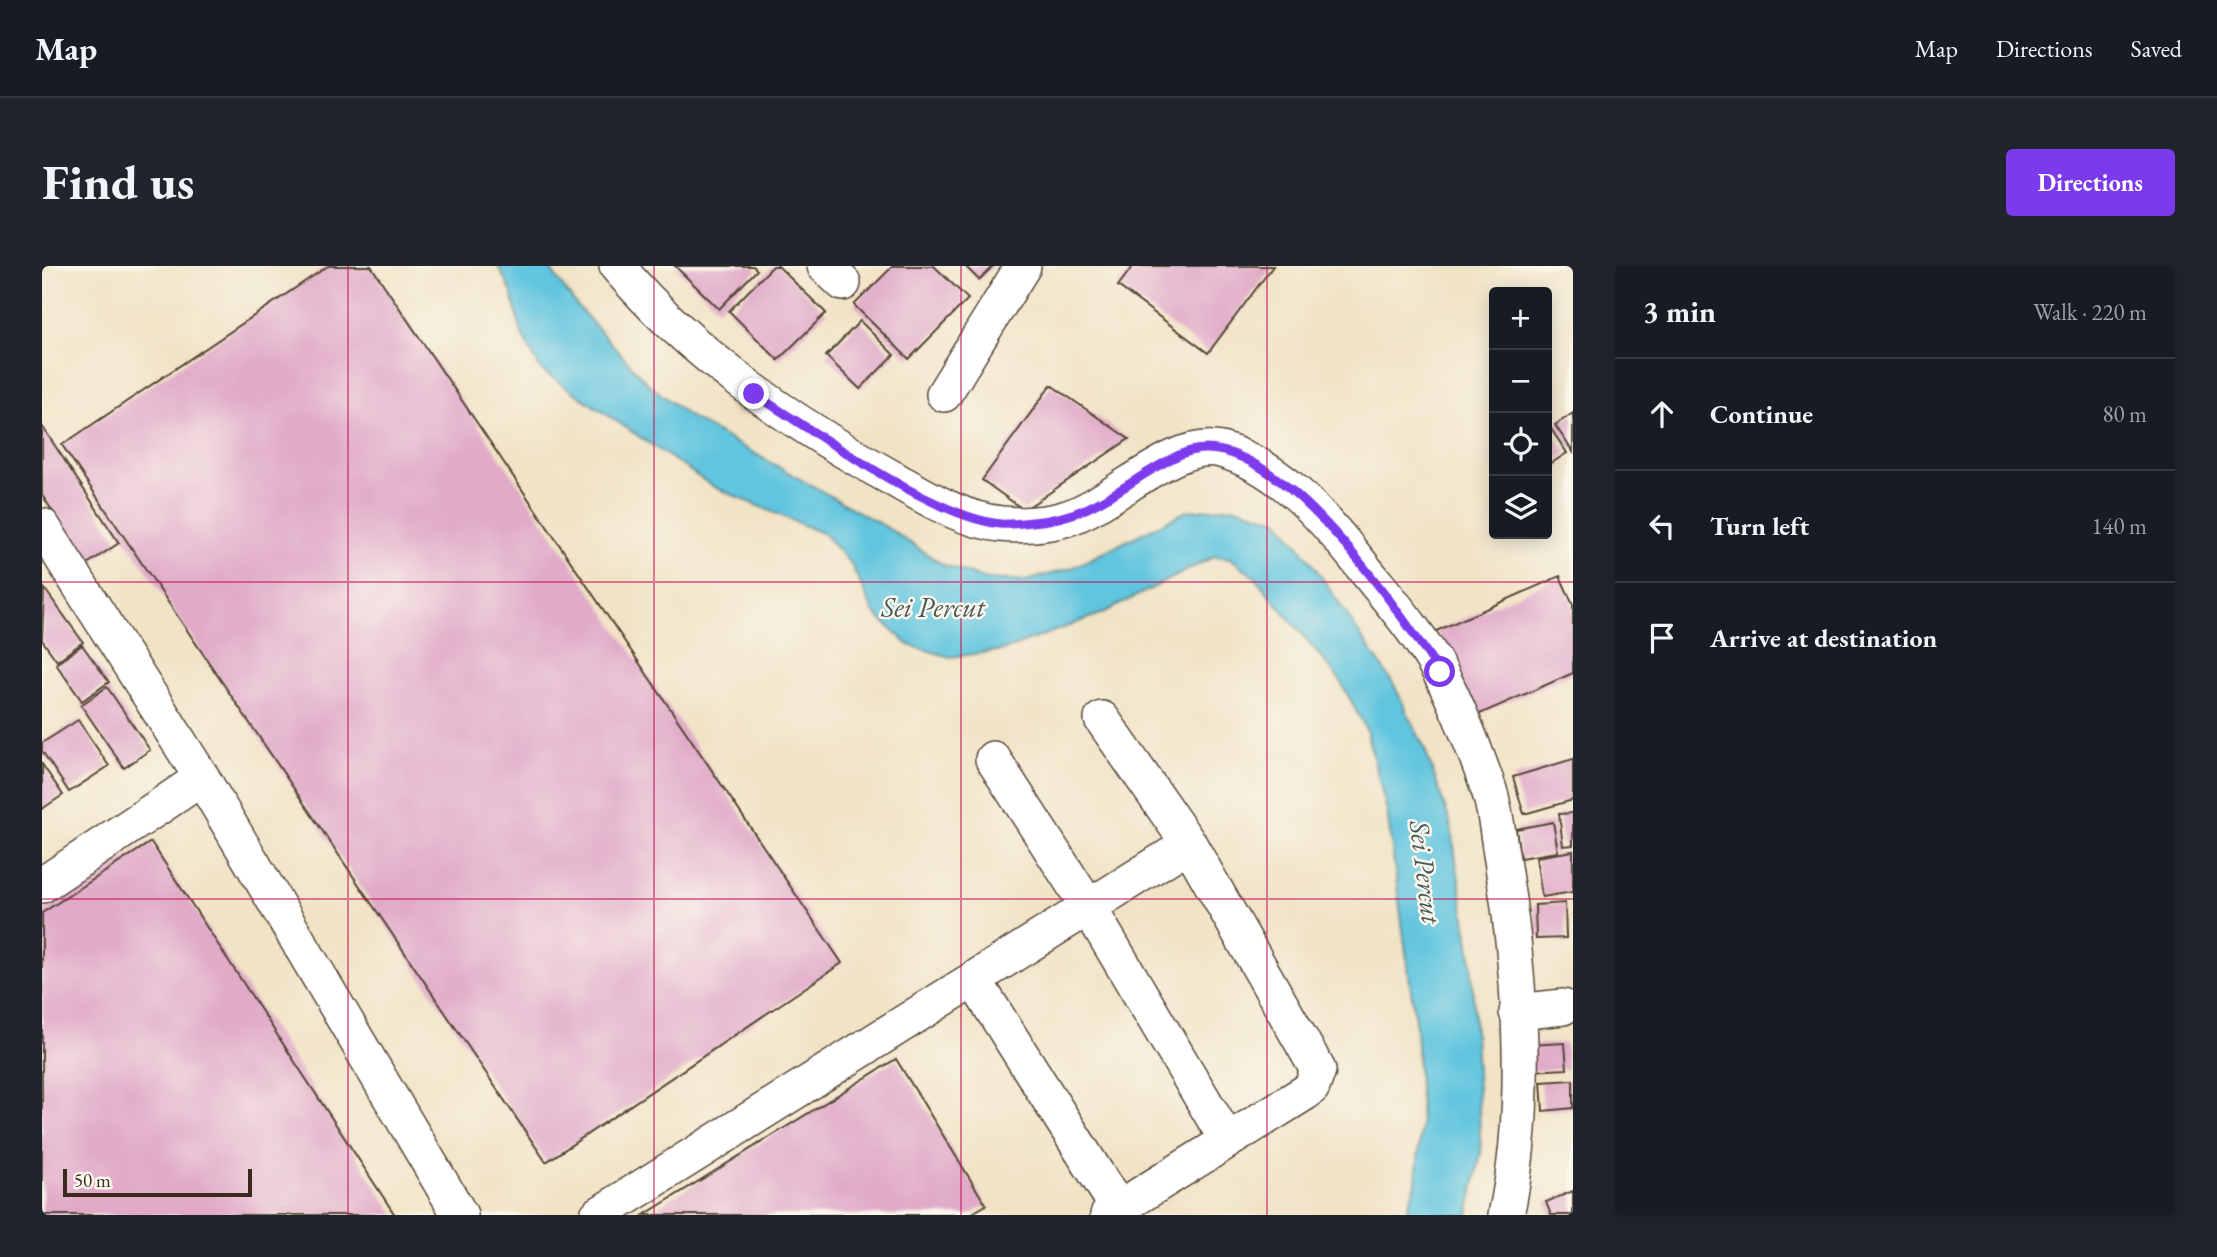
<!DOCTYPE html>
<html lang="en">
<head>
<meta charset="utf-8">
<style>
	body { margin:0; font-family:"EB Garamond",serif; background:#20242c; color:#f1f3f6 }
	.controls { position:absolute; right:21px; top:21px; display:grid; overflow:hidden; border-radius:7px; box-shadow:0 4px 18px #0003 }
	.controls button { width:63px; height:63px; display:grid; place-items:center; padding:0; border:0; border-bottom:2px solid #363941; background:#171b24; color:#f1f3f6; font:35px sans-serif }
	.scale { position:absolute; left:21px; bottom:18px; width:189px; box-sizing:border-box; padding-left:7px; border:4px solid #3b2a1e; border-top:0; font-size:19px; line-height:24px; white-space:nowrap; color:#3b2a1e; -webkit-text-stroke:5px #fbf7ec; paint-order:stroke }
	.stop { position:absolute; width:21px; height:21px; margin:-16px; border:5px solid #7c3aed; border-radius:50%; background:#fff }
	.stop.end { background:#7c3aed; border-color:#fff; box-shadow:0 2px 7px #0008 }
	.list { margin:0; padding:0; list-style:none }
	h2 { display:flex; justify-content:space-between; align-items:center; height:91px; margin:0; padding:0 28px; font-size:30px }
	h2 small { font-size:23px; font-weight:400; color:#9ea1a6 }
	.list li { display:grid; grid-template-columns:46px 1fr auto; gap:21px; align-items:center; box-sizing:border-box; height:112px; padding:0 28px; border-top:2px solid #363941 }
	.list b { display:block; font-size:26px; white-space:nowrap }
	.list em { font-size:23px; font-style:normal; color:#9ea1a6 }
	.icon { flex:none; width:38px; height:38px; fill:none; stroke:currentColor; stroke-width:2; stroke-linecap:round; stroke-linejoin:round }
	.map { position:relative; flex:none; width:1531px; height:949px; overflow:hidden; border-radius:7px }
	header { display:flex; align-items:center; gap:42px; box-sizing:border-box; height:98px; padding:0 35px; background:#171b24; border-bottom:2px solid #363941 }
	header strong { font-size:33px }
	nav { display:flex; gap:38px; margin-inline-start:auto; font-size:24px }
	.intro { display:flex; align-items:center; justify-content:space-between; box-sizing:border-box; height:168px; padding:0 42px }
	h1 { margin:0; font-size:49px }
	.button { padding:18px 32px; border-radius:7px; background:#7c3aed; color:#fff; font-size:24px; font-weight:700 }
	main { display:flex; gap:42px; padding:0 42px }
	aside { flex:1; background:#171b24; border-radius:7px; box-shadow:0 4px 18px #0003 }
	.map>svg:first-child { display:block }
	.water { fill:#60c5de; stroke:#4e787e; stroke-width:2 }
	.building { fill:#e0aac8 }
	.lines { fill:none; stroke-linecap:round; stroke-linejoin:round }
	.minor-casing { stroke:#564637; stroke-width:38 }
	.minor { stroke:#fff; stroke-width:35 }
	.route { stroke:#7c3aed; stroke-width:9 }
	.grid { fill:none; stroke:#c2185b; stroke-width:2; stroke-opacity:0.55 }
	.labels { text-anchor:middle; stroke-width:5; stroke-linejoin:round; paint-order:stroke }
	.water-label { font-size:28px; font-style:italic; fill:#465858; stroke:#fbf7ec }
</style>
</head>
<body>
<header>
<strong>Map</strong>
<nav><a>Map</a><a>Directions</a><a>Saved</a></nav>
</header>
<div class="intro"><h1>Find us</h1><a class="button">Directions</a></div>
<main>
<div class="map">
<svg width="1531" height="949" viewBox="0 0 1531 949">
	<rect width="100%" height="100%" fill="#fbf7ec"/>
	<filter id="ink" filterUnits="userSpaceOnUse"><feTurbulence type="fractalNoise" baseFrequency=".0143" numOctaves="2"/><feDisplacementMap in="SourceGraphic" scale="14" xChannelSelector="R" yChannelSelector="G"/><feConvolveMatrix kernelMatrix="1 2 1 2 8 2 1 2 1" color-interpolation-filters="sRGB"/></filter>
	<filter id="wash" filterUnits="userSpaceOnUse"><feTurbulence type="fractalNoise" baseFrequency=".00686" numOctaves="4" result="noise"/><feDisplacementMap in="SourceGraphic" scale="28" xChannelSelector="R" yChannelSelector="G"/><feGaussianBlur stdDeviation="1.57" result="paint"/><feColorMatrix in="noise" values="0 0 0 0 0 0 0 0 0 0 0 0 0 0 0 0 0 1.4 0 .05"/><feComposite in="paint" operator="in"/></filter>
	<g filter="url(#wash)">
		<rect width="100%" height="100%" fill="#f1e3c6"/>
		<path class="water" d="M456 0H506L535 40 605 117 649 152 844 261 902 299 943 313 984 315 1030 302 1145 245 1194 241 1236 254 1266 291 1352 419 1382 481 1408 556 1429 690 1439 887 1426 949H1363L1374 918 1379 860 1374 761 1345 545 1324 463 1298 414 1213 311 1188 292 1173 290 1061 347 962 384 908 391 867 379 832 347 809 298 782 268 672 221 499 104 480 69 469 25Z"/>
		<g id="blocks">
			<g class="building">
				<path d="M286 0H329L800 697 504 896 20 179Z"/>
				<path d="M633 0H711L715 4 677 43Z"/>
				<path d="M731 0H736L784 47 736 94 687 45Z"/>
				<path d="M851 0H892L926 33 867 93 812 39Z"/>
				<path d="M923 0H951L937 14Z"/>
				<path d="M1091 0H1231L1166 87 1076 20Z"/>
				<path d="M818 55 852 89 818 123 784 90Z"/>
				<path d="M1009 119 1087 173 982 244 940 214Z"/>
				<path d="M1531 147V186L1513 159Z"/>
				<path d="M1505 157 1525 187 1505 200Z"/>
				<path d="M0 160 77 277 45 298 0 229Z"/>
				<path d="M1518 310 1531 339V407L1431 451 1394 365Z"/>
				<path d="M2 322 41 376 15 395 0 374Z"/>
				<path d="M40 379 67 416 40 435 14 398Z"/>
				<path d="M65 421 108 484 82 502 39 439Z"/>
				<path d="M36 454 67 500 27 526 0 485V477Z"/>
				<path d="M1531 493V534L1482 548 1471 511Z"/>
				<path d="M0 498 21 529 0 543Z"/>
				<path d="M1531 547V579L1521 580 1517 548Z"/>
				<path d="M1511 556 1516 586 1478 592 1474 563Z"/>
				<path d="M109 576 353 949H0V647Z"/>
				<path d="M1531 585V626L1500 631 1494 591Z"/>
				<path d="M1523 637 1524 672 1494 673 1493 639Z"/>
				<path d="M1523 777 1525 803 1488 805 1486 779Z"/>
				<path d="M854 793 944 939 927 949H602Z"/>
				<path d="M1531 814V842L1501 845 1499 816Z"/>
				<path d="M1531 925V949H1509L1504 936Z"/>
			</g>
		</g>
	</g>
	<g filter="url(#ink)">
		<use href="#blocks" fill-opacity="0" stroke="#564637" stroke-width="2"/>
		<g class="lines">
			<g class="minor-casing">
				<g id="minor">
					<path d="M575 0C650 89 749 156 850 212 884 231 920 254 959 258 977 260 1005 258 1022 253 1070 240 1131 172 1179 184 1235 199 1279 248 1313 291 1342 328 1376 365 1398 406 1416 441 1434 487 1447 524 1454 545 1456 571 1460 594 1478 702 1488 841 1464 949"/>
					<path d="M783 0 801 17"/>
					<path d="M902 128 981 0"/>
					<path d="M0 260 160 512 418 949"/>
					<path d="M1060 453 1147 578 1276 804 1270 821 1264 826 1066 949"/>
					<path d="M951 493 1047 642 1185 874"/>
					<path d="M0 619 160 512"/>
					<path d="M932 714 1076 942"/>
					<path d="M1475 746 1521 741"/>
					<path d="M556 949 1147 578"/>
				</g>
			</g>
			<use href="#minor" class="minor"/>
		</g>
	</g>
	<g class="lines" filter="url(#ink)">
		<path class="route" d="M712 128C774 166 889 250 958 258 968 259 980 257 990 256 1056 251 1082 215 1137 189 1226 146 1356 345 1398 406"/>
	</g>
	<path class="grid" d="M306 0V949M612 0V949M919 0V949M1225 0V949M0 316H1531M0 633H1531"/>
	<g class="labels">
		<g class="water-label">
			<text x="891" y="351">Sei Percut</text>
			<text transform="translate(1384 606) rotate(83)" y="10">Sei Percut</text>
		</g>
	</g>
</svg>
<div class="controls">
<button>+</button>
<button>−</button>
<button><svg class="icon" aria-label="locate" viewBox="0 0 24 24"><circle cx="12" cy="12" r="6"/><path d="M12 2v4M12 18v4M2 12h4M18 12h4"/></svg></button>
<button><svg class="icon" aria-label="layers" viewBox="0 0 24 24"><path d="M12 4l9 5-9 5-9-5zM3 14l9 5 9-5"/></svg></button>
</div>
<div class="scale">50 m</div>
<div class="stop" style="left:1398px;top:406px"></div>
<div class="stop end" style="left:712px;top:128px"></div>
</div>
<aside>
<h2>3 min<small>Walk · 220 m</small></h2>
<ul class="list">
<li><svg class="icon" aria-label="ahead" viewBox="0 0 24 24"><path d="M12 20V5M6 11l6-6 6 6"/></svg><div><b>Continue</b></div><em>80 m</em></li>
<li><svg class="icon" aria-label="left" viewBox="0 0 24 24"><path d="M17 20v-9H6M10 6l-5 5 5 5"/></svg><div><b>Turn left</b></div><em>140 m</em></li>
<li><svg class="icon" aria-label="arrive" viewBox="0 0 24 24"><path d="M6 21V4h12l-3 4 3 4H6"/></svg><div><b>Arrive at destination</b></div></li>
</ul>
</aside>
</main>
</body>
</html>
